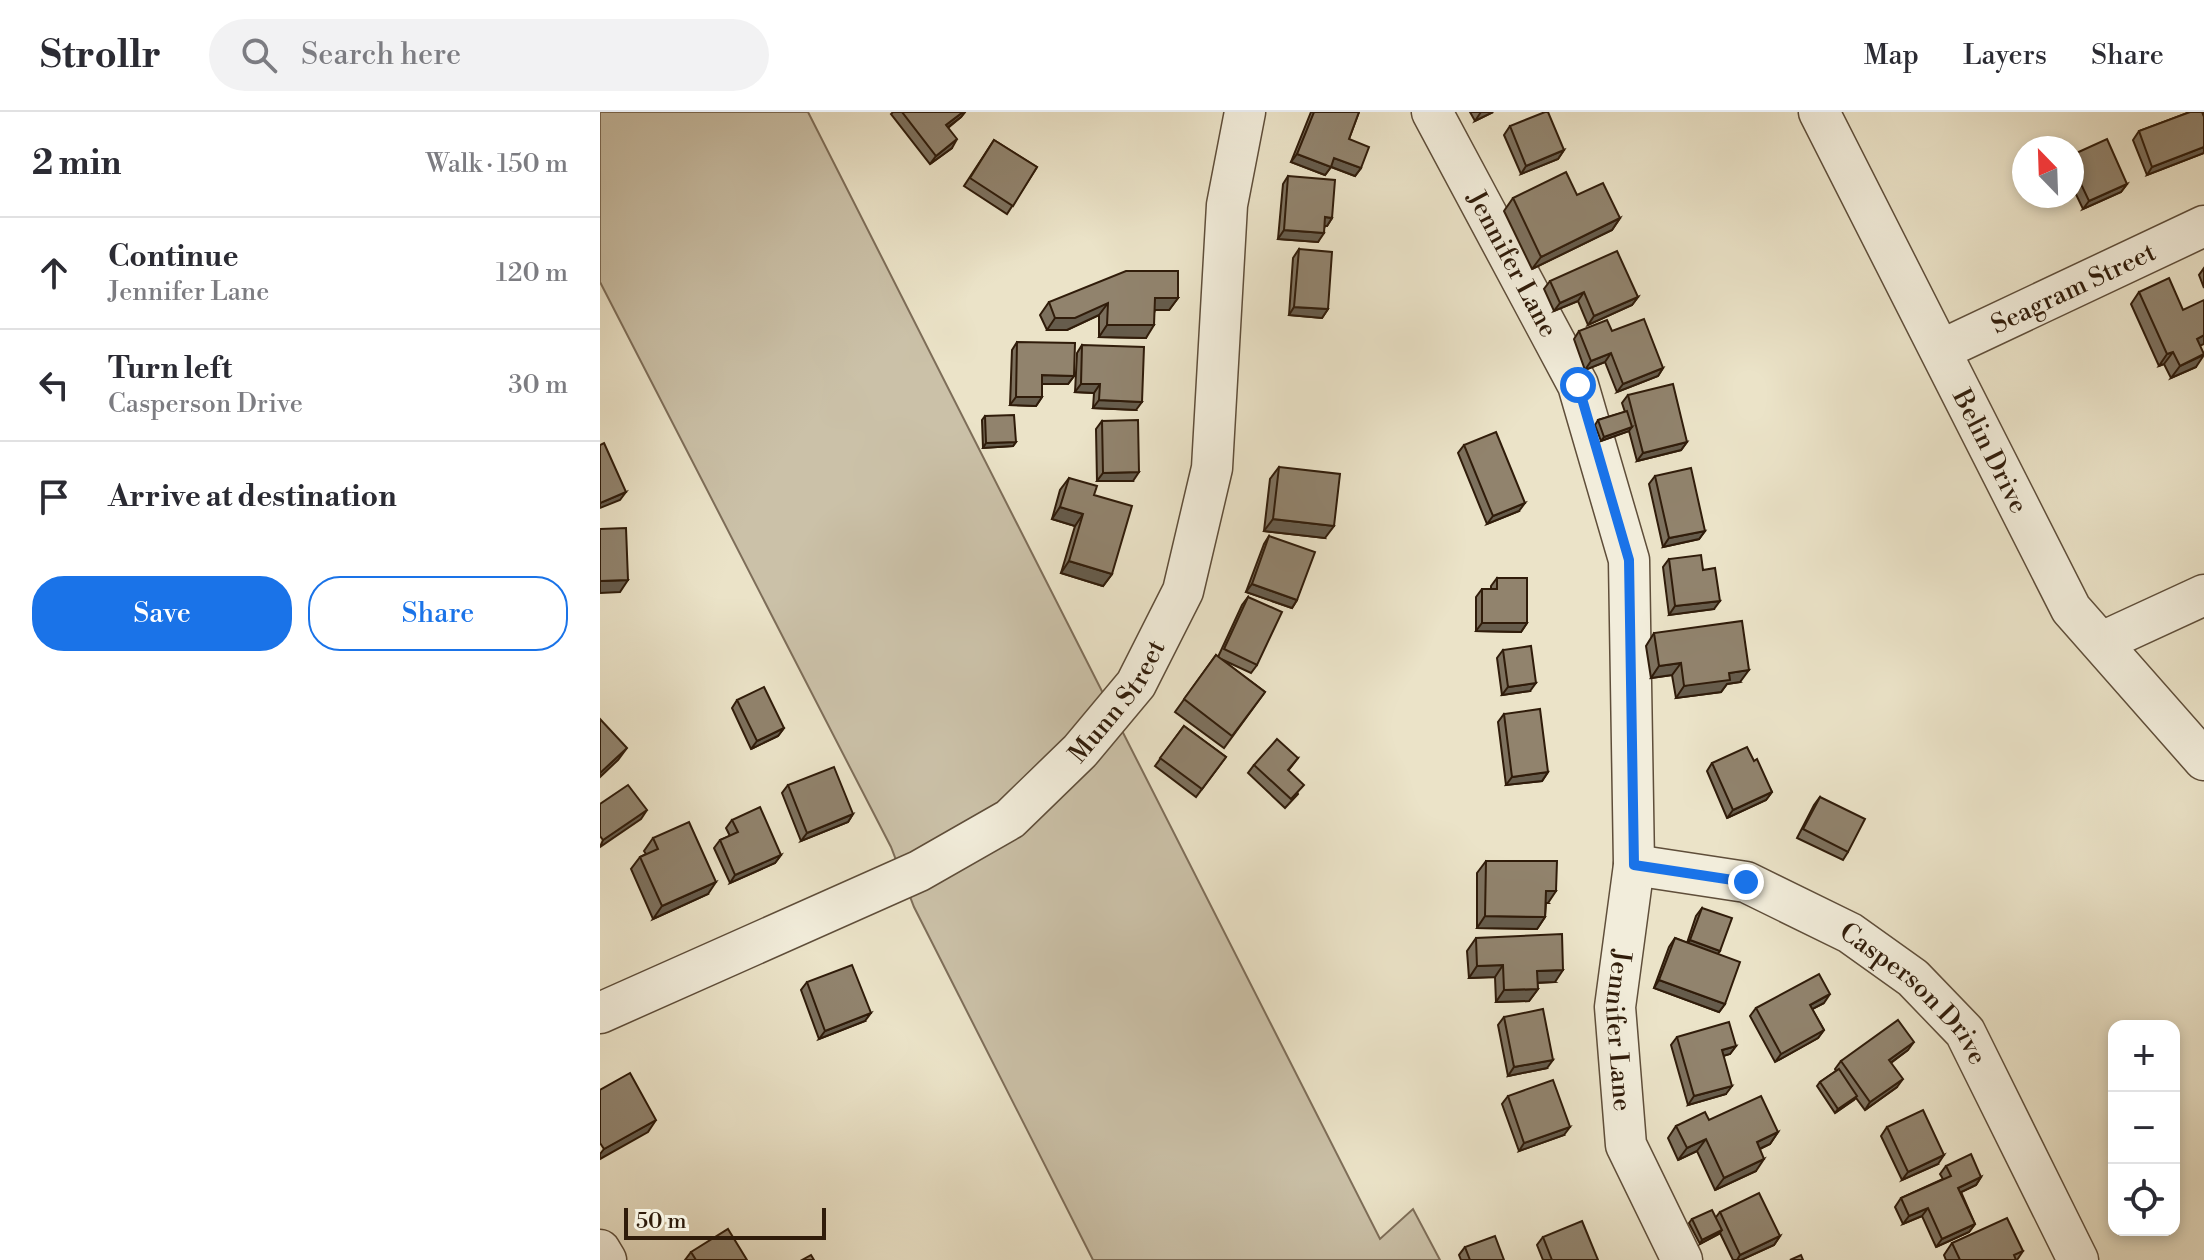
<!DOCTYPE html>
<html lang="en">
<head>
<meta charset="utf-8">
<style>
	body { margin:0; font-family:"Libre Bodoni",serif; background:#f2f2f3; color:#2b2b33 }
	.controls { position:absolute; right:24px; bottom:24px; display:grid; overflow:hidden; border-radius:16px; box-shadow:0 4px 12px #0003 }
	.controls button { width:72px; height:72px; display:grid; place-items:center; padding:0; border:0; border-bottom:2px solid #e1e1e2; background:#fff; color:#2b2b33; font:40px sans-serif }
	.compass { position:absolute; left:1412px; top:24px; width:72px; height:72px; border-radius:50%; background:#fff; box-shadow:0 4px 12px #0003; rotate:337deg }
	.scale { position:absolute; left:24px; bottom:20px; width:202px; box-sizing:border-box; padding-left:8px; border:4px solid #301c0a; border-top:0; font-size:22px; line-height:28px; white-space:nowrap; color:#301c0a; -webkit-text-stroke:6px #f2eddb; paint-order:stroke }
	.stop { position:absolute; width:24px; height:24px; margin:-18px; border:6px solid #1a73e8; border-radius:50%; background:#fff }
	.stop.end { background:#1a73e8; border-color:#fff; box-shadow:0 2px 8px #0008 }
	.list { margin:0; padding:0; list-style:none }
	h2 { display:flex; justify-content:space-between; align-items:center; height:104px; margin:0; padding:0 32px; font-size:34px }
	h2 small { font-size:26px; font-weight:400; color:#7c7c81 }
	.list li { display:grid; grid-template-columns:52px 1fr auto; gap:24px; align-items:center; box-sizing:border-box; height:112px; padding:0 32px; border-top:2px solid #e1e1e2 }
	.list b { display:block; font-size:30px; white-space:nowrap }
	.list p { margin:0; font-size:26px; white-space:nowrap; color:#7c7c81 }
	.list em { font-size:26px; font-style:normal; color:#7c7c81 }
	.actions { display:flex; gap:16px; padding:24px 32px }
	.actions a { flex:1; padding:18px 0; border:2px solid #1a73e8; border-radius:32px; text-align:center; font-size:28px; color:#1a73e8 }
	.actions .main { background:#1a73e8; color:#fff }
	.icon { flex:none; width:44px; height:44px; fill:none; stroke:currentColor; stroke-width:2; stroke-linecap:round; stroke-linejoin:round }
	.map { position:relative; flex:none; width:1604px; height:1148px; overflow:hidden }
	header { display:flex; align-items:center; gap:48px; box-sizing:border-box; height:112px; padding:0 40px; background:#fff; border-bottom:2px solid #e1e1e2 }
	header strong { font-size:38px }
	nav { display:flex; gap:44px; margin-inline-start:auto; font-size:28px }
	.search { width:560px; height:72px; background:#f2f2f3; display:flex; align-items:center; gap:20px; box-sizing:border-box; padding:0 28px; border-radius:44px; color:#7c7c81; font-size:30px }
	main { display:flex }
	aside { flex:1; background:#fff }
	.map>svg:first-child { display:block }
	.green { fill:#cbc1a8; stroke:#7e6e59; stroke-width:2 }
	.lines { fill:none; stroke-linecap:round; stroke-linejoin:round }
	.minor-casing { stroke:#5f4e3a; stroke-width:43 }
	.minor { stroke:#f2eddb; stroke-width:40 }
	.wall { fill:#7d715e; stroke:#301c0a; stroke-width:2 }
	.shaded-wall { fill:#665c4c; stroke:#301c0a; stroke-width:2 }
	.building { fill:#91836d; stroke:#301c0a; stroke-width:2 }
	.route { stroke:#1a73e8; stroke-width:10 }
	.labels { text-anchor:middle; stroke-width:8; stroke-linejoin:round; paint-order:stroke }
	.street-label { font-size:26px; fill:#301c0a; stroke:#f2eddb }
</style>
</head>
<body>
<header>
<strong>Strollr</strong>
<div class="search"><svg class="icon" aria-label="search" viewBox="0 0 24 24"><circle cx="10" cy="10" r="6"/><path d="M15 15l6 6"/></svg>Search here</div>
<nav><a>Map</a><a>Layers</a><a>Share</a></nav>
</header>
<main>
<aside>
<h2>2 min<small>Walk · 150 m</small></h2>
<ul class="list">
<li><svg class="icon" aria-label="ahead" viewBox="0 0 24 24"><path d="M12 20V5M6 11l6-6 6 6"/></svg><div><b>Continue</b><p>Jennifer Lane</p></div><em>120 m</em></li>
<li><svg class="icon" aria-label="left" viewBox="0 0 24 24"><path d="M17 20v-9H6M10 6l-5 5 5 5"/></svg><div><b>Turn left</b><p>Casperson Drive</p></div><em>30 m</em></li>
<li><svg class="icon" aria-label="arrive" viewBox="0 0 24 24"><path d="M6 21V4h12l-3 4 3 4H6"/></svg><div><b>Arrive at destination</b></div></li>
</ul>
<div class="actions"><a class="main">Save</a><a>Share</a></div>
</aside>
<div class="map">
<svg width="1604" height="1148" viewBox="0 0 1604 1148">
	<rect width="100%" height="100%" fill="#ebe3c8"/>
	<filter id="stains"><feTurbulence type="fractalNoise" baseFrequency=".0025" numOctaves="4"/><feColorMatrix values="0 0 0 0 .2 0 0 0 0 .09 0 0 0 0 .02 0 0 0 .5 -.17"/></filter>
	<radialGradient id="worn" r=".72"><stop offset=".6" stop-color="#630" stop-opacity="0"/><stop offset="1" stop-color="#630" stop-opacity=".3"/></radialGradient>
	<path class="green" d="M0 0H208L780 1127 813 1097 840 1148H493L314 795 291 735 0 170Z"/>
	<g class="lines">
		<g class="minor-casing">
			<g id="minor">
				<path id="s1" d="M832 0 978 273 1029 448 1034 753 1015 895 1026 1033 1082 1148"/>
				<path id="s2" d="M1219 0 1471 497 1604 648"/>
				<path id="s3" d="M1341 238 1604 114"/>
				<path d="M1502 530 1604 483"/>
				<path id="s4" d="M1034 753 1146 770 1250 821 1313 866 1365 920 1478 1148"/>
				<path id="s5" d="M0 901 319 759 410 707 480 639 536 572 583 479 612 356 627 93 645 0"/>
				<path d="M0 1138 6 1148"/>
			</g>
		</g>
		<use href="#minor" class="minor"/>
	</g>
	<g class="wall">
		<path d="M293 0H365L361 5 348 16 352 36 330 52 291 2Z"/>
		<path d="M711 0H759L749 27 761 56 755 64 731 55 725 63 691 50Z"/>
		<path d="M870 0H893L875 9Z"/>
		<path d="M1590 0H1604V41L1547 63 1533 28 1539 19Z"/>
		<path d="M910 14 964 38 958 47 921 62 904 23Z"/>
		<path d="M394 28 437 55 407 102 364 74Z"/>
		<path d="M1472 43 1527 72 1521 80 1483 97 1472 74Z"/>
		<path d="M688 64 732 106 727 114H725L718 130 678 127 683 72Z"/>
		<path d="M977 83 1020 106 1012 118 932 157 904 99 913 86Z"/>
		<path d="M699 137 728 197 722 206 689 203 693 146Z"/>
		<path d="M1604 156V176L1599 163Z"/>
		<path d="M950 169 1038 185 1032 193 988 213 978 189 954 199 944 177Z"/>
		<path d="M1539 180 1600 233 1596 255 1571 266 1564 252 1559 254 1531 192Z"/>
		<path d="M578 186 569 198H555L546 226 499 225V203L467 218H447L440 203 449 190Z"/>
		<path d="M979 219 1063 256 1058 264 1017 280 1005 250 985 258 974 227Z"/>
		<path d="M417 230 474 264 468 272H442V285L436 294 410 293 412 238Z"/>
		<path d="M482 233 536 298 493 296 494 281 475 280 477 241Z"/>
		<path d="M1028 283 1087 330 1081 338 1037 349 1029 319 1001 329 995 313 998 308 1025 300 1022 291Z"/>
		<path d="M385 304 416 330 413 334 383 336 382 308Z"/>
		<path d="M502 309 533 369H497L496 317Z"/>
		<path d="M864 333 919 399 887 412 858 341Z"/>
		<path d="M679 355 725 426 664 419 670 367Z"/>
		<path d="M1055 364 1105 419 1099 427 1063 435 1049 372Z"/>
		<path d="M469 366 494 383 512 462 503 474 461 461 475 414 452 407 460 378Z"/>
		<path d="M669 424 697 488 692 496 646 480 664 432Z"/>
		<path d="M1069 447 1103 458 1114 497 1069 503 1063 455Z"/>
		<path d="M897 466 927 511 921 520 876 519V485L882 477H891V474Z"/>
		<path d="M648 485 657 553 651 561 621 547 665 580 624 636 575 600 616 543 618 545 642 493Z"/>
		<path d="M1054 521 1140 570 1127 572 1121 580 1076 586 1072 563 1051 566 1046 534Z"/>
		<path d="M903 538 930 579 902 583 897 546Z"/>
		<path d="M137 588 184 616 178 624 151 637 132 596Z"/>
		<path d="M904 602 948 660 942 669 906 673 898 610Z"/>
		<path d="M584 614 626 645 596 685 555 654Z"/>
		<path d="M698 646 688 659 698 682 685 696 648 661 654 653Z"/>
		<path d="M1154 649 1172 680 1166 688 1127 706 1107 659 1112 651Z"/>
		<path d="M188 673 253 702 248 710 201 729 182 681Z"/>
		<path d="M1220 685 1248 740 1243 748 1197 726 1214 693Z"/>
		<path d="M132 708 181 743 175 751 130 771 114 736 120 728 130 724 126 716Z"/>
		<path d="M53 726 108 782 53 807 31 757 40 745 46 742 44 739Z"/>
		<path d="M886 749 948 791H946L945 805 937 817 877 816V761Z"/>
		<path d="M1102 796 1118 842 1125 892 1119 900 1054 876 1069 835 1075 826 1087 831 1096 804Z"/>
		<path d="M876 826 955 870 937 871 938 877 929 889 896 890 895 865 869 866 867 839Z"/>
		<path d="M207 870 265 909 219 927 201 878Z"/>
		<path d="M1224 891 1212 897 1224 918 1218 926 1175 950 1150 904 1156 896Z"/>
		<path d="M904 905 947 956 908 964 898 913Z"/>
		<path d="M1077 925 1136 934 1130 942 1123 944 1126 982 1088 993 1071 933Z"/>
		<path d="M1308 938 1291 951 1297 975 1265 998 1256 986 1235 1001 1217 974 1220 970 1236 959 1235 957 1241 949Z"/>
		<path d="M908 984 964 1023 919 1039 902 992Z"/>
		<path d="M1109 1008 1178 1020 1170 1032 1160 1037 1156 1059 1115 1078 1097 1039 1078 1048 1068 1026 1076 1014Z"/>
		<path d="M1287 1015 1338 1052 1302 1068 1281 1024Z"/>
		<path d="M1346 1054 1381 1065 1376 1073 1361 1080 1375 1112 1369 1120 1336 1135 1322 1104 1303 1112 1295 1095 1301 1086 1343 1067 1340 1062Z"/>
		<path d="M1120 1100 1180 1124 1174 1133 1141 1148H1133L1120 1121 1100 1132 1089 1111 1092 1107 1116 1105Z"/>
		<path d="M943 1125 998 1148H943L937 1133Z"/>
		<path d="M1352 1131 1423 1139 1417 1148H1346L1344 1143Z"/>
		<path d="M865 1135 904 1148H861L859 1143Z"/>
		<path d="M91 1140 147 1148H85Z"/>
	</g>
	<g class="shaded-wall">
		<path d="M363 0H365L361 5 340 21 346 13Z"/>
		<path d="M881 0H893L875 9Z"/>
		<path d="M357 27 352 36 330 52 336 44Z"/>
		<path d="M1604 35V41L1547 63 1552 55Z"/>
		<path d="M964 38 958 47 921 62 926 54Z"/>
		<path d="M697 42 731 55 725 63 691 50Z"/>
		<path d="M734 46 761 56 755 64 729 54Z"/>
		<path d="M1527 72 1521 80 1483 97 1489 89Z"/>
		<path d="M725 105 732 106 727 114H720Z"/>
		<path d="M1020 106 1012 118 932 157 941 145Z"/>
		<path d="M684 118 724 121 718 130 678 127Z"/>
		<path d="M984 180 978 189 954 199 960 191Z"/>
		<path d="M1038 185 1032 193 988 213 994 204Z"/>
		<path d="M555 186H578L569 198H546Z"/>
		<path d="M508 191 499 203 467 218H447L455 206Z"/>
		<path d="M694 195 728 197 722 206 689 203Z"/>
		<path d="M507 213H554L546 226 499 225Z"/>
		<path d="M1604 223V232L1589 239 1597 227Z"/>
		<path d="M1573 240 1564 252 1559 254 1567 242Z"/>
		<path d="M1011 241 1005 250 985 258 991 249Z"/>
		<path d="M1604 243 1596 255 1571 266 1580 254Z"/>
		<path d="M1063 256 1058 264 1017 280 1023 272Z"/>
		<path d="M442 263 474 264 468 272H436Z"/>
		<path d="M481 272H500L494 281 475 280Z"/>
		<path d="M416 285H442L436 294 410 293Z"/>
		<path d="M499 288 542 290 536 298 493 296Z"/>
		<path d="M1032 315 1029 319 1001 329 1004 325Z"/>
		<path d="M416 330 413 334 383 336 386 331Z"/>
		<path d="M1087 330 1081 338 1037 349 1043 341Z"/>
		<path d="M539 360 533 369H497L503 361Z"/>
		<path d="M26 380 20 388 0 396V391Z"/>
		<path d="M925 391 919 399 887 412 893 404Z"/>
		<path d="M460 395 483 402 475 414 452 407Z"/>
		<path d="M673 407 734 414 725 426 664 419Z"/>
		<path d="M1105 419 1099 427 1063 435 1069 426Z"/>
		<path d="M469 449 512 462 503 474 461 461Z"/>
		<path d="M28 468 20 480 0 481V469Z"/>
		<path d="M652 472 697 488 692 496 646 480Z"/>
		<path d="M1120 489 1114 497 1069 503 1075 494Z"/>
		<path d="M882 511H927L921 520 876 519Z"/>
		<path d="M1081 551 1072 563 1051 566 1059 554Z"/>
		<path d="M1149 558 1140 570 1127 572 1121 580 1076 586 1084 574 1129 561Z"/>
		<path d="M936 571 930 579 902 583 908 575Z"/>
		<path d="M184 616 178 624 151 637 157 629Z"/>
		<path d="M27 636 18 648 0 665V661Z"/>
		<path d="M948 660 942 669 906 673 912 665Z"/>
		<path d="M1172 680 1166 688 1127 706 1133 698Z"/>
		<path d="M47 698 41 707 0 735 3 728Z"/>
		<path d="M253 702 248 710 201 729 207 721Z"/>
		<path d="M181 743 175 751 130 771 135 763Z"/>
		<path d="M116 770 108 782 53 807 62 794Z"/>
		<path d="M946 779H956L948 791H938Z"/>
		<path d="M885 804 945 805 937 817 877 816Z"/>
		<path d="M1090 828 1120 839 1114 847 1085 836Z"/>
		<path d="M903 853 895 865 869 866 877 854Z"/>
		<path d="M963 858 955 870 928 871 937 859Z"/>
		<path d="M1059 868 1125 892 1119 900 1054 876Z"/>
		<path d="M938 877 929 889 896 890 904 878Z"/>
		<path d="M1230 882 1224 891 1205 901 1210 893Z"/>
		<path d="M271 901 265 909 219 927 225 919Z"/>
		<path d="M1224 918 1218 926 1175 950 1181 942Z"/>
		<path d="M1314 930 1308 938 1283 956 1289 948Z"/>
		<path d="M1136 934 1130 942 1116 946 1122 938Z"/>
		<path d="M953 948 947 956 908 964 914 955Z"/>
		<path d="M1303 967 1297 975 1265 998 1270 990Z"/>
		<path d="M1132 974 1126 982 1088 993 1094 984Z"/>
		<path d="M1257 984 1254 988 1235 1001 1238 997Z"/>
		<path d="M56 1008 48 1020 0 1047V1042L4 1037Z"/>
		<path d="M970 1015 964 1023 919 1039 924 1031Z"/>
		<path d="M1178 1020 1170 1032 1148 1042 1157 1030Z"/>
		<path d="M1106 1027 1097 1039 1078 1048 1087 1036Z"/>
		<path d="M1344 1043 1338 1052 1302 1068 1308 1060Z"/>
		<path d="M1164 1047 1156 1059 1115 1078 1124 1066Z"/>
		<path d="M1381 1065 1376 1073 1353 1084 1358 1076Z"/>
		<path d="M1328 1096 1322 1104 1303 1112 1309 1104Z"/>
		<path d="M1375 1112 1369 1120 1336 1135 1342 1127Z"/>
		<path d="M1122 1118 1119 1122 1100 1132 1102 1128Z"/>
		<path d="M1180 1124 1174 1133 1141 1148H1137L1140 1143Z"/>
	</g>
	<g class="building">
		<path d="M302 0H363L346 13 357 27 336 44Z"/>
		<path d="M714 0H759L749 27 769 35 761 56 734 46 731 55 697 42Z"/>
		<path d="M945 0H948L964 38 926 54 910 14Z"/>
		<path d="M1590 0H1602L1604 5V35L1552 55 1539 19Z"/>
		<path d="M1507 27 1527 72 1489 89 1472 53V43Z"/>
		<path d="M394 28 437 55 413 94 370 66Z"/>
		<path d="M966 60 977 83 1003 71 1020 106 941 145 913 86Z"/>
		<path d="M688 64 735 68 732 106 725 105 724 121 684 118Z"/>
		<path d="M699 137 732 140 728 197 694 195Z"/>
		<path d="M1017 139 1038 185 994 204 984 180 960 191 950 169Z"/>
		<path d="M526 159H578V186H555L554 213H507L508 191 475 206H455L449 190Z"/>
		<path d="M1569 166 1583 198 1604 188V223L1597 227 1604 242 1580 254 1573 240 1567 242 1539 180Z"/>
		<path d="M1044 207 1063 256 1023 272 1011 241 991 249 979 219 1007 208 1012 219Z"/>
		<path d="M417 230 475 231 474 264 442 263V285H416Z"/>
		<path d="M482 233 544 235 542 290 499 288 500 272H481Z"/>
		<path d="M1073 272 1087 330 1043 341 1028 283Z"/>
		<path d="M1027 299 1032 315 1004 325 998 308Z"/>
		<path d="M414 303 416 330 386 331 385 304Z"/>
		<path d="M538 308 539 360 503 361 502 309Z"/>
		<path d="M896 320 925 391 893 404 864 333Z"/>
		<path d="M4 331 26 380 0 391V333Z"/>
		<path d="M679 355 740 362 734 414 673 407Z"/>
		<path d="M1091 356 1105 419 1069 426 1055 364Z"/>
		<path d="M469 366 497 374 494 383 532 394 512 462 469 449 483 402 460 395Z"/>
		<path d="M26 416 28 468 0 469V417Z"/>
		<path d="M669 424 715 440 697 488 652 472Z"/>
		<path d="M1101 443 1103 458 1115 456 1120 489 1075 494 1069 447Z"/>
		<path d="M897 466H927V511H882V477H897Z"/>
		<path d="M648 485 682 500 657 553 624 537Z"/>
		<path d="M1142 509 1149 558 1129 561 1130 568 1084 574 1081 551 1059 554 1054 521Z"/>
		<path d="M931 534 936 571 908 575 903 538Z"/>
		<path d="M616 543 665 580 632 624 584 587Z"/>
		<path d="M164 575 184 616 157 629 137 588Z"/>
		<path d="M940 597 948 660 912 665 904 602Z"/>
		<path d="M0 607 27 636 0 661Z"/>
		<path d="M584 614 626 645 602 677 560 646Z"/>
		<path d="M677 627 698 646 688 658 704 673 691 687 654 653Z"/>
		<path d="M1147 635 1154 649 1157 647 1172 680 1133 698 1112 651Z"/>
		<path d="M234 655 253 702 207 721 188 673Z"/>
		<path d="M28 673 47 698 3 728 0 724V692Z"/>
		<path d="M1220 685 1265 707 1248 740 1203 717Z"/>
		<path d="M160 695 181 743 135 763 120 728 138 720 132 708Z"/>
		<path d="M89 710 116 770 62 794 40 745 58 737 53 726Z"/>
		<path d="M886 749H957L956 779H946L945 805 885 804Z"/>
		<path d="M1102 796 1132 806 1120 839 1090 828Z"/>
		<path d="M962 822 963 858 937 859 938 877 904 878 903 853 877 854 876 826Z"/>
		<path d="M1075 826 1140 850 1125 892 1059 868Z"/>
		<path d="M252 853 271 901 225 919 207 870Z"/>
		<path d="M1219 862 1230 882 1210 893 1224 918 1181 942 1156 896Z"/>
		<path d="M943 897 953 948 914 955 904 905Z"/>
		<path d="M1298 908 1314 930 1289 948 1303 967 1270 990 1241 949Z"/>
		<path d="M1129 910 1136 934 1122 938 1132 974 1094 984 1077 925Z"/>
		<path d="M1239 957 1257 984 1238 997 1220 970Z"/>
		<path d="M30 961 56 1008 4 1037 0 1031V978Z"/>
		<path d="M953 968 970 1015 924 1031 908 984Z"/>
		<path d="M1161 984 1178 1020 1157 1030 1164 1047 1124 1066 1106 1027 1087 1036 1076 1014 1105 1000 1109 1008Z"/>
		<path d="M1323 998 1344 1043 1308 1060 1287 1015Z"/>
		<path d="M1371 1042 1381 1065 1358 1076 1375 1112 1342 1127 1328 1096 1309 1104 1301 1086 1351 1064 1346 1054Z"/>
		<path d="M1159 1081 1180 1124 1140 1143 1120 1100Z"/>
		<path d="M1112 1098 1122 1118 1102 1128 1092 1107Z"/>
		<path d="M1407 1106 1423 1139 1414 1143 1416 1148H1360L1352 1131Z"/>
		<path d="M982 1109 998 1148H952L943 1125Z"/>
		<path d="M128 1117 147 1148H96L91 1140Z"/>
		<path d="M895 1124 904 1148H870L865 1135Z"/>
		<path d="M211 1143 214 1148H202Z"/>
		<path d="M1201 1143 1203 1148H1190Z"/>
	</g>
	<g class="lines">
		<path class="route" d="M978 273 1029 448 1034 753 1146 770"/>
	</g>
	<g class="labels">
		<g class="street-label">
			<text dy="9" stroke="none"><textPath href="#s1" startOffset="172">Jennifer Lane</textPath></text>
			<text dy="9" stroke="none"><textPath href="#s3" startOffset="146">Seagram Street</textPath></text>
			<text dy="9" stroke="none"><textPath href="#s2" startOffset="380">Belin Drive</textPath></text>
			<text dy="9" stroke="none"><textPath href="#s5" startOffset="614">Munn Street</textPath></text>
			<text dy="9" stroke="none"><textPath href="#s4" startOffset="318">Casperson Drive</textPath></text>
			<text dy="9" stroke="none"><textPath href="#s1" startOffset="964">Jennifer Lane</textPath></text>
		</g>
	</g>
	<rect width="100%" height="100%" filter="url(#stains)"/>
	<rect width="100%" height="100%" fill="url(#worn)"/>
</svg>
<div class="controls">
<button>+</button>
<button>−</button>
<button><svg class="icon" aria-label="locate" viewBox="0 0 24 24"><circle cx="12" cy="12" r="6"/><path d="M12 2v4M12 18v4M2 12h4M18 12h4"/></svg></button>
</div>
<svg class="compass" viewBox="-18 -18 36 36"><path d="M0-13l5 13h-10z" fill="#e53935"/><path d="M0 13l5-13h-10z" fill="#7c7c81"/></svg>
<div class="scale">50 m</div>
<div class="stop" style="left:978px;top:273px"></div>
<div class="stop end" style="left:1146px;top:770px"></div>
</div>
</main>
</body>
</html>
